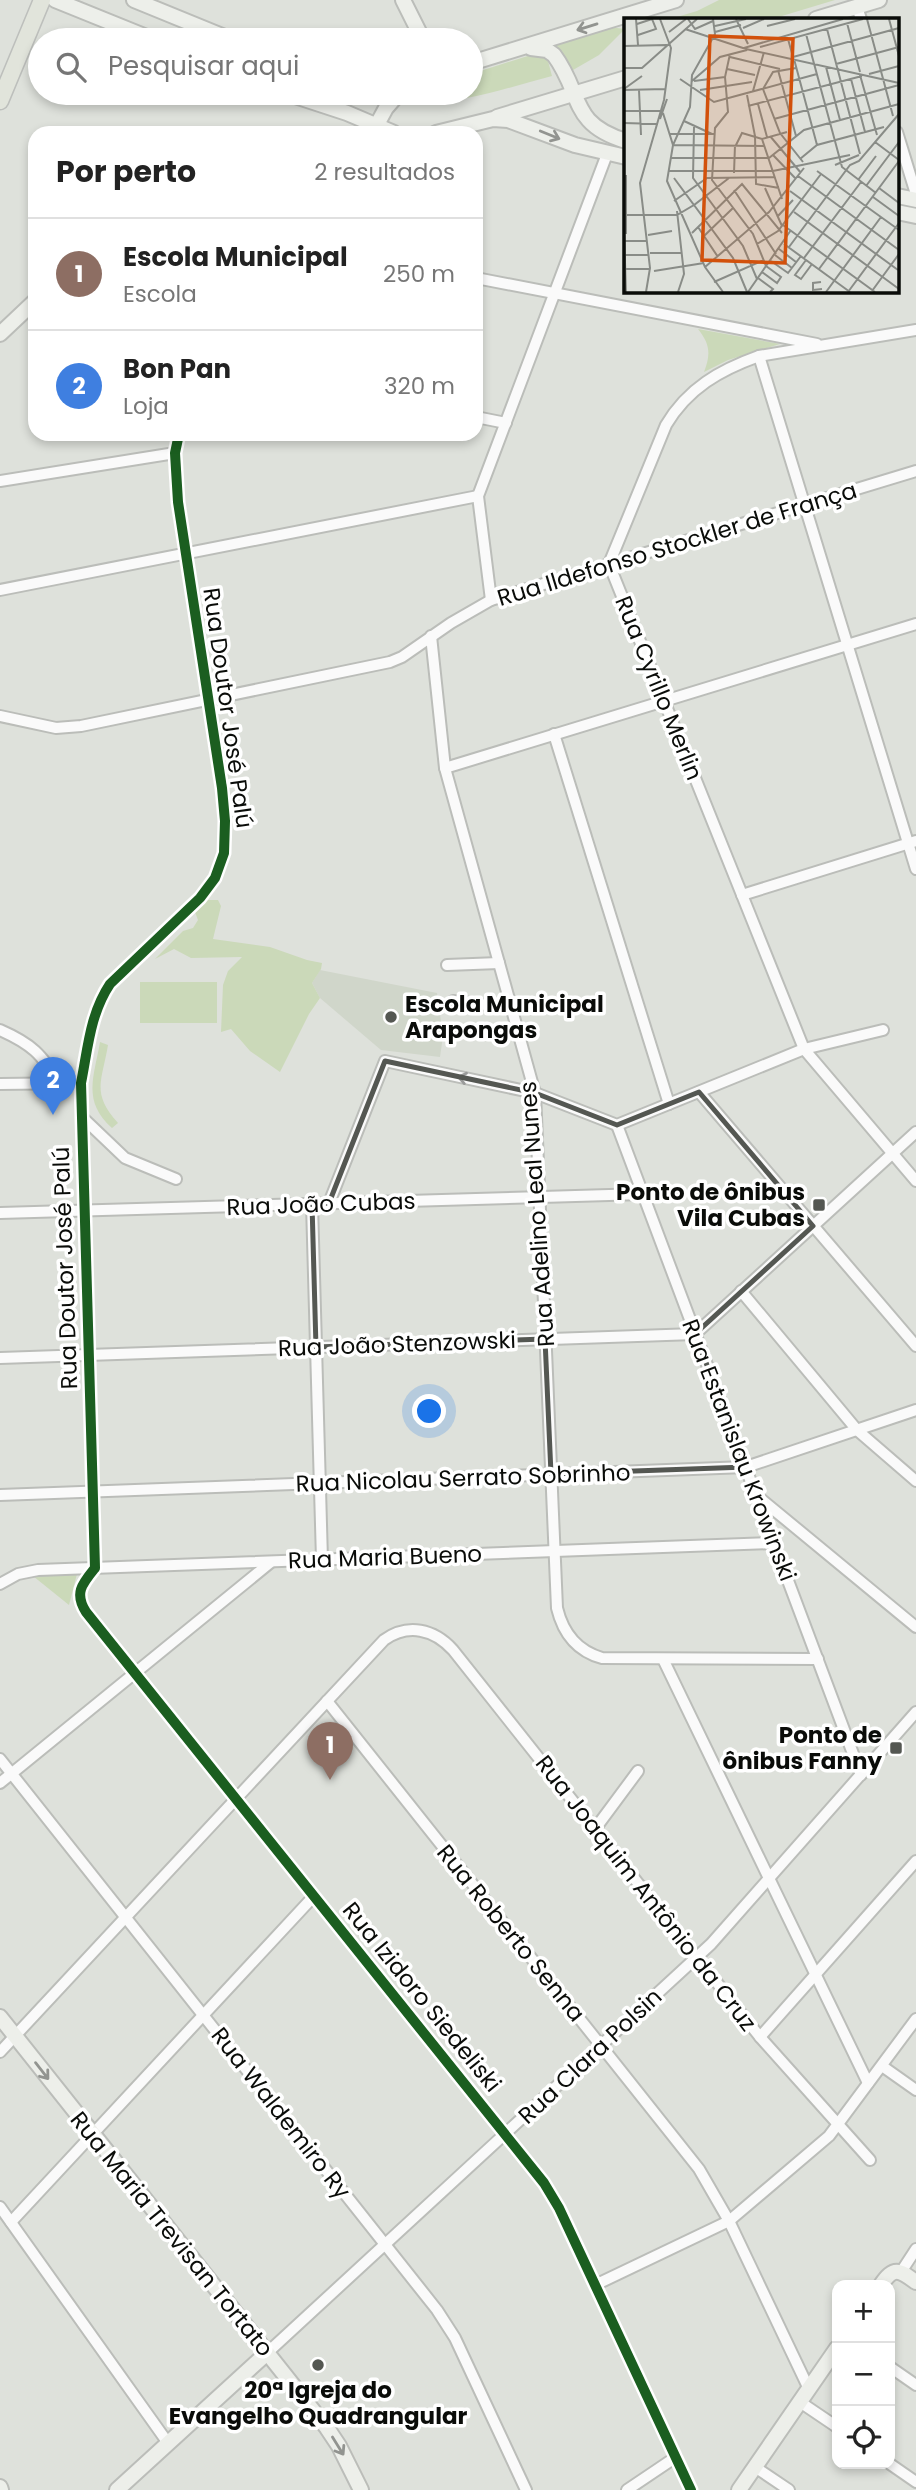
<!DOCTYPE html>
<html lang="pt">
<head>
<meta charset="utf-8">
<style>
	body { margin:0; font-family:Poppins,sans-serif; background:#f2f2f2; color:#222 }
	.controls { position:absolute; right:21px; bottom:21px; display:grid; overflow:hidden; border-radius:14px; box-shadow:0 4px 10px #0003 }
	.controls button { width:63px; height:63px; display:grid; place-items:center; padding:0; border:0; border-bottom:2px solid #e0e0e0; background:#fff; color:#222; font:35px sans-serif }
	.you { position:absolute; left:430px; top:1412px; width:24px; height:24px; margin:-18px; border:5px solid #fff; border-radius:50%; background:#1a73e8; box-shadow:0 0 0 10px #1a73e833 }
	.badge { display:grid; place-items:center; width:46px; height:46px; border-radius:50%; background:#d93025; color:#fff; font-size:23px; font-weight:700 }
	.pin { position:absolute; translate:-50% -58px; filter:drop-shadow(0 2px 4px #0008) }
	.pin::after { content:''; position:absolute; top:37px; width:24px; height:21px; background:inherit; clip-path:polygon(0 0,100% 0,50% 100%) }
	.list { margin:0; padding:0; list-style:none }
	h2 { display:flex; justify-content:space-between; align-items:center; height:91px; margin:0; padding:0 28px; font-size:30px }
	h2 small { font-size:23px; font-weight:400; color:#767676 }
	.list li { display:grid; grid-template-columns:46px 1fr auto; gap:21px; align-items:center; box-sizing:border-box; height:112px; padding:0 28px; border-top:2px solid #e0e0e0 }
	.list b { display:block; font-size:26px; white-space:nowrap }
	.list p { margin:0; font-size:23px; white-space:nowrap; color:#767676 }
	.list em { font-size:23px; font-style:normal; color:#767676 }
	.icon { flex:none; width:38px; height:38px; fill:none; stroke:currentColor; stroke-width:2; stroke-linecap:round; stroke-linejoin:round }
	.map { position:relative; flex:none; width:916px; height:2490px; overflow:hidden }
	.search { position:absolute; background:#fff; box-shadow:0 4px 10px #0003; left:28px; top:28px; width:455px; height:77px; display:flex; align-items:center; gap:18px; box-sizing:border-box; padding:0 24px; border-radius:38px; color:#767676; font-size:26px }
	.panel { position:absolute; background:#fff; box-shadow:0 4px 10px #0003; left:28px; top:126px; width:455px; height:315px; border-radius:21px }
	.map>svg:first-child { display:block }
	.built { fill:#d0d6ca }
	.green { fill:#cbd9b9 }
	.lines { fill:none; stroke-linecap:round; stroke-linejoin:round }
	.street-casing { stroke:#bbbdb9; stroke-width:14 }
	.secondary-casing { stroke:#bbbdb9; stroke-width:18 }
	.primary-casing { stroke:#bdbfbc; stroke-width:19 }
	.street { stroke:#fafafa; stroke-width:10 }
	.secondary { stroke:#edefea; stroke-width:14 }
	.primary { stroke:#e1e4db; stroke-width:16 }
	.cycleway-casing { stroke:#fff; stroke-width:15 }
	.cycleway { stroke:#1b5e20; stroke-width:10 }
	.oneway { stroke:#929490 }
	.oneway2 { stroke:#9a9b9a }
	.marked { fill:none; stroke:#545752; stroke-width:5; stroke-linejoin:round }
	.poi-dot { fill:#545752; stroke:#fff; stroke-width:2.5 }
	.labels { text-anchor:middle; stroke-width:7; stroke-linejoin:round; paint-order:stroke }
	.street-label { font-size:23px; fill:#0a0c09; stroke:#fff }
	.poi-label { font-size:23px; font-weight:bold; fill:#0a0c09; stroke:#fff; text-anchor:end }
	.inset-road { fill:none; stroke:#898c87; stroke-width:2 }
	.view { fill:#d2510c; fill-opacity:0.15; stroke:#d2510c; stroke-width:3.5 }
	.inset-edge { fill:none; stroke:#0a0c09; stroke-width:3.5 }
</style>
</head>
<body>
<div class="map">
<svg width="916" height="2490" viewBox="0 0 916 2490">
	<rect width="100%" height="100%" fill="#dee1db"/>
	<path class="built" d="M320 970 437 993 443 1036 440 1057 381 1050 320 998 312 983Z"/>
	<g class="green">
		<path d="M719 0H835L772 19H670L697 11Z"/>
		<path d="M600 26 625 29 599 55 573 70 553 42Z"/>
		<path d="M534 54 541 55 548 61 552 76C502 89 452 108 400 101L408 93H471V74Z"/>
		<path d="M698 329 780 344 728 360 704 372C711 354 710 344 698 329Z"/>
		<path d="M204 900H218L221 906 213 939 270 947 307 960 322 963 321 969 312 983 320 998 309 1014 280 1072 250 1051 231 1029 221 1032 223 985 228 971 242 957 191 958 174 949 155 959 183 931 193 928 198 920 195 912Z"/>
		<rect x="140" y="982" width="77" height="41"/>
		<path d="M100 1042 108 1045C102 1081 91 1093 118 1123L112 1128C82 1101 94 1077 100 1042Z"/>
		<path d="M77 1574 69 1605 33 1576Z"/>
	</g>
	<g class="lines">
		<g class="street-casing">
			<g id="street">
				<path d="M857 7 861 19"/>
				<path d="M897 132 916 194"/>
				<path d="M476 278 817 344"/>
				<path d="M916 330 759 356C720 370 688 388 666 425L609 564 804 1049 916 1181"/>
				<path d="M759 356 916 869"/>
				<path d="M476 417 506 423"/>
				<path d="M179 434 175 453 178 502 222 788 225 821 224 853 215 878 200 898 110 984C90 1014 88 1048 81 1083L95 1568C82 1584 74 1593 86 1612L544 2183 559 2208 691 2490"/>
				<path d="M0 481 175 453"/>
				<path d="M0 590 478 496"/>
				<path d="M491 600 478 496 607 154"/>
				<path d="M431 636 445 768 535 1093 557 1608C563 1633 577 1651 602 1658L818 1659"/>
				<path d="M0 716 56 728 81 726 390 662 402 657 451 623 491 600 916 471"/>
				<path d="M554 734 669 1104"/>
				<path d="M445 768 916 624"/>
				<path d="M742 895 916 841"/>
				<path d="M447 965 499 963"/>
				<path d="M453 1001 511 1008"/>
				<path d="M0 1030C32 1044 41 1054 60 1083"/>
				<path d="M0 1084 81 1083"/>
				<path d="M699 1092 916 1346"/>
				<path d="M82 1117 125 1158 176 1179"/>
				<path d="M617 1125 861 1775"/>
				<path d="M329 1203 385 1061 535 1093 617 1125 804 1049 883 1030"/>
				<path d="M312 1204 322 1560"/>
				<path d="M0 1213 643 1194"/>
				<path d="M741 1291 857 1430 916 1481"/>
				<path d="M0 1358 695 1334 916 1132"/>
				<path d="M0 1495 746 1467 916 1410"/>
				<path d="M756 1495 916 1627"/>
				<path d="M0 1584 18 1574 38 1570 774 1543"/>
				<path d="M663 1659 868 2083"/>
				<path d="M327 1701 699 2169 729 2221 809 2389"/>
				<path d="M0 1759 437 2310 455 2338 526 2490"/>
				<path d="M0 1783 271 1562"/>
				<path d="M595 1829 638 1771"/>
				<path d="M760 2037 916 1861"/>
				<path d="M0 2052 384 1640C408 1623 434 1629 453 1650L760 2037 870 2160"/>
				<path d="M882 2066 916 2090"/>
				<path d="M0 2207 168 2443"/>
				<path d="M11 2222 314 1896"/>
				<path d="M901 2272 916 2249"/>
				<path d="M595 2285 729 2221 829 2136 916 2019"/>
				<path d="M267 2353 711 1944 916 1712"/>
				<path d="M890 2367 916 2385"/>
				<path d="M800 2402 837 2427"/>
				<path d="M890 2464 916 2482"/>
				<path d="M755 2467 789 2490"/>
				<path d="M627 2490 676 2457"/>
			</g>
		</g>
		<g class="secondary-casing">
			<g id="secondary">
				<path d="M55 0 154 40"/>
				<path d="M134 0 232 40"/>
				<path d="M403 0 423 40"/>
				<path d="M816 19 879 0"/>
				<path d="M531 48 547 50 554 55C583 94 569 124 626 141"/>
				<path d="M471 63 676 0"/>
				<path d="M286 93 347 113 394 133"/>
				<path d="M497 117 626 78"/>
				<path d="M373 132 386 108 399 93"/>
				<path d="M436 133 493 119 508 120 575 145 626 157"/>
				<path d="M897 196 916 200"/>
				<path d="M897 212 916 216"/>
				<path d="M0 334 35 301"/>
				<path d="M0 2017 327 2428 339 2446 361 2490"/>
				<path d="M881 2285C894 2266 899 2270 916 2282"/>
				<path d="M0 2487 1 2490"/>
				<path d="M117 2490 267 2353"/>
				<path d="M739 2490 837 2348"/>
			</g>
		</g>
		<g class="primary-casing">
			<path id="primary" d="M0 101 42 0"/>
		</g>
		<use href="#street" class="street"/>
		<use href="#secondary" class="secondary"/>
		<use href="#primary" class="primary"/>
		<g class="cycleway-casing">
			<path id="cycleway" d="M179 434 175 453 178 502 222 788 225 821 224 853 215 878 200 898 110 984C90 1014 88 1048 81 1083L95 1568C82 1584 74 1593 86 1612L544 2183 559 2208 691 2490"/>
		</g>
		<use href="#cycleway" class="cycleway"/>
	</g>
	<defs><path id="oneway-shaft" d="M-6 0H5M1.5-3L5.5 0L1.5 3" fill="none" stroke-width="1.6" stroke-linecap="round" stroke-linejoin="round" transform="scale(1.75)"/></defs>
	<g class="oneway">
		<use href="#oneway-shaft" transform="translate(587 27) rotate(163)"/>
		<use href="#oneway-shaft" transform="translate(550 135) rotate(22)"/>
		<use href="#oneway-shaft" transform="translate(42 2071) rotate(52)"/>
		<use href="#oneway-shaft" transform="translate(338 2446) rotate(58)"/>
	</g>
	<use class="oneway2" href="#oneway-shaft" transform="translate(468 1079) rotate(-168)"/>
	<path class="marked" d="M385 1061 535 1093 617 1125 699 1092 813 1226 695 1334 746 1467 551 1474 545 1339 316 1347 312 1204 329 1203Z"/>
	<g class="poi-dot">
		<circle cx="391" cy="1017" r="7"/>
		<rect x="812" y="1198" width="14" height="14" rx="3.5"/>
		<rect x="889" y="1741" width="14" height="14" rx="3.5"/>
		<circle cx="318" cy="2365" r="7"/>
	</g>
	<g class="labels">
		<g class="street-label">
			<text transform="translate(677 544) rotate(-17)" y="8">Rua Ildefonso Stockler de França</text>
			<text transform="translate(659 688) rotate(68)" y="8">Rua Cyrillo Merlin</text>
			<text transform="translate(228 708) rotate(82)" y="8">Rua Doutor José Palú</text>
			<text transform="translate(321 1204) rotate(-2)" y="8">Rua João Cubas</text>
			<text transform="translate(537 1214) rotate(-94)" y="8">Rua Adelino Leal Nunes</text>
			<text transform="translate(65 1268) rotate(-92)" y="8">Rua Doutor José Palú</text>
			<text transform="translate(397 1344) rotate(-2)" y="8">Rua João Stenzowski</text>
			<text transform="translate(739 1450) rotate(69)" y="8">Rua Estanislau Krowinski</text>
			<text transform="translate(463 1478) rotate(-2)" y="8">Rua Nicolau Serrato Sobrinho</text>
			<text transform="translate(385 1557) rotate(-2)" y="8">Rua Maria Bueno</text>
			<text transform="translate(646 1893) rotate(52)" y="8">Rua Joaquim Antônio da Cruz</text>
			<text transform="translate(511 1933) rotate(51)" y="8">Rua Roberto Senna</text>
			<text transform="translate(422 1997) rotate(51)" y="8">Rua Izidoro Siedeliski</text>
			<text transform="translate(590 2056) rotate(-43)" y="8">Rua Clara Polsin</text>
			<text transform="translate(281 2113) rotate(52)" y="8">Rua Waldemiro Ry</text>
			<text transform="translate(172 2234) rotate(51)" y="8">Rua Maria Trevisan Tortato</text>
		</g>
		<g class="poi-label">
			<text x="405" y="1012" text-anchor="start">Escola Municipal<tspan x="405" dy="26">Arapongas</tspan></text>
			<text x="805" y="1200">Ponto de ônibus<tspan x="805" dy="26">Vila Cubas</tspan></text>
			<text x="882" y="1743">Ponto de<tspan x="882" dy="26">ônibus Fanny</tspan></text>
			<text x="318" y="2398" text-anchor="middle">20ª Igreja do<tspan x="318" dy="26">Evangelho Quadrangular</tspan></text>
		</g>
	</g>
	<g transform="translate(624 18)">
		<rect width="275" height="275" fill="#dee1db"/>
		<path class="inset-road" d="M12 1 14 27M64 1 71 11 89 3M89 1 91 16 68 57 66 89 49 127 43 163 81 249 99 274M112 1 124 26M243 1 269 98M265 1 275 38M223 5 236 54M13 6 28 1 32 11 14 17M91 8 122 1M143 8 171 1M119 10 140 1M61 11 122 31 275 65M203 11 236 136M45 14 62 1M91 14 117 7M182 16 218 149 252 175M164 21 169 39 275 10M0 28 43 27M136 29 239 1M120 30 219 1M106 36 101 59 104 94 91 110 88 162 129 216 142 248M106 39 156 51M170 41 193 127M212 46 275 29M202 49 216 102M0 50H18L73 1M172 50 149 54 139 71 156 115 179 144M103 51 131 57M154 52 172 118M245 56 275 48M236 57 253 117M56 61 90 84 193 56M227 61 241 114M68 63 96 39 123 32M70 63 101 59M0 71 18 58M0 72 41 71M15 72 17 117M76 72 128 64M129 73 140 34M123 77 131 118 132 166 155 170M134 86 143 119M124 88 238 58M0 93H37M39 95 49 127 141 128M36 101 43 81M150 101 275 67M60 103 88 116M0 105 34 106M70 109 69 160 119 228 133 261M46 116H90M146 118 177 155M138 121 158 181M251 124 275 142M112 127 118 115 138 121 163 114M149 137 172 161M47 140H145L180 112 275 86M176 141 193 127 260 109M211 147 235 137M44 153H149L226 137M193 153 275 212M110 155 111 127M2 157V216M174 158 275 232M50 160 70 187 105 160M234 162 252 138M242 168 275 124M141 170 158 208M255 170 275 185M110 172 152 236M166 173 274 252M249 179 275 198M50 183 83 160 151 159M53 193 60 256 54 274M170 194 275 271M0 197H53L70 187 109 240 123 274M153 199 169 182M159 207 251 274M74 209 94 239M0 213 2 274M68 215 118 166 158 215M24 217 48 213M80 218 109 190M0 223H22M133 226 154 213 197 156M160 226 226 274M165 229 226 147 235 143 275 96M155 231 172 244M26 235H57M0 237H24M151 237 168 250M180 240 237 164M182 242 171 257 177 261 188 246M147 243 164 255 177 238M81 249 145 194 180 150M0 251H26M195 251 275 143M30 253 80 245M138 254 153 265 157 259 142 248M134 260 149 271 146 274M90 264 140 242M197 264 189 265V272L198 271M248 273 275 236M22 274 26 250 16 165 40 82 47 30 36 1M124 274 167 212M202 274 257 199M224 274 275 205"/>
		<path class="view" d="M86 18 169 21 161 245 78 242Z"/>
		<rect width="275" height="275" class="inset-edge"/>
	</g>
</svg>
<div class="controls">
<button>+</button>
<button>−</button>
<button><svg class="icon" aria-label="locate" viewBox="0 0 24 24"><circle cx="12" cy="12" r="6"/><path d="M12 2v4M12 18v4M2 12h4M18 12h4"/></svg></button>
</div>
<div class="you"></div>
<div class="pin badge" style="left:330px;top:1780px;background:#8d6e63">1</div>
<div class="pin badge" style="left:53px;top:1115px;background:#3f7fe0">2</div>
<div class="search"><svg class="icon" aria-label="search" viewBox="0 0 24 24"><circle cx="10" cy="10" r="6"/><path d="M15 15l6 6"/></svg>Pesquisar aqui</div>
<section class="panel">
<h2>Por perto<small>2 resultados</small></h2>
<ul class="list">
<li><span class="badge" style="background:#8d6e63">1</span><div><b>Escola Municipal</b><p>Escola</p></div><em>250 m</em></li>
<li><span class="badge" style="background:#3f7fe0">2</span><div><b>Bon Pan</b><p>Loja</p></div><em>320 m</em></li>
</ul>
</section>
</div>
</body>
</html>
